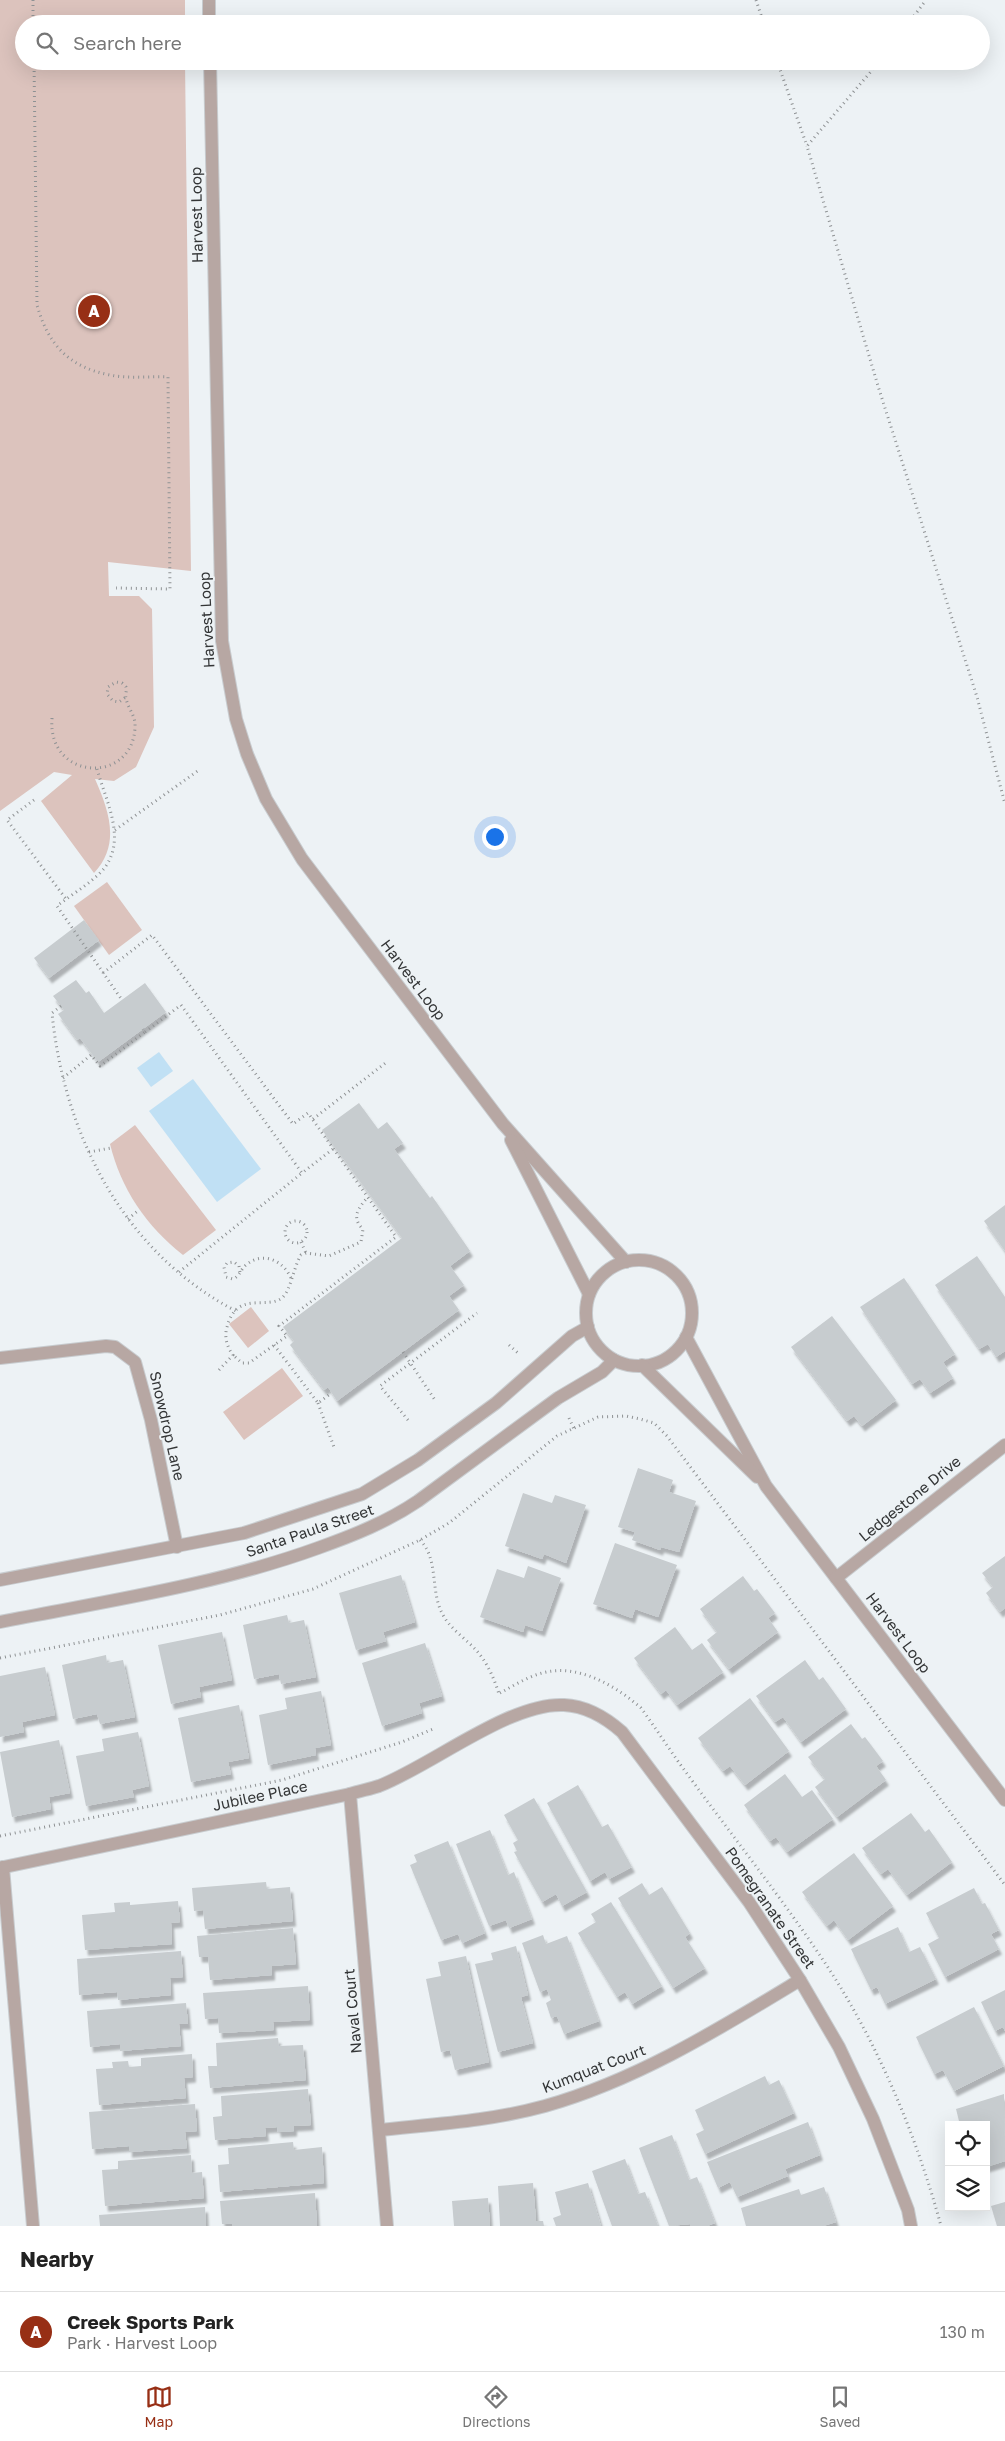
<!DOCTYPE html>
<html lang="en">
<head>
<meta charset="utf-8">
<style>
	body { margin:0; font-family:"Golos Text",sans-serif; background:#f6f6f6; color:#222 }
	.controls { position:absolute; right:15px; bottom:15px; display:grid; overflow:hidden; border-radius:0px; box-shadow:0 5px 20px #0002 }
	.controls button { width:45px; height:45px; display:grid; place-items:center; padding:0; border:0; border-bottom:1px solid #e0e0e0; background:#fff; color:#222; font:25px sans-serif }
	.you { position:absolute; left:494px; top:836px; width:18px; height:18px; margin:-12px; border:4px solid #fff; border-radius:50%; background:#1a73e8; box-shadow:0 0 0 8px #1a73e833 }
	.badge { display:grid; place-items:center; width:32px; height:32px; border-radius:50%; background:#972f15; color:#fff; font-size:16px; font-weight:700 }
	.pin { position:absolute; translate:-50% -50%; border:2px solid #fff; box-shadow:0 1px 5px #0006 }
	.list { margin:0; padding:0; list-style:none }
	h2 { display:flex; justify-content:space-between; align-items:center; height:65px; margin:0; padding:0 20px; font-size:21px }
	h2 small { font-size:16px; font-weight:400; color:#767676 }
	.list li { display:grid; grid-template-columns:32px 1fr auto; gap:15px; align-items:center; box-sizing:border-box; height:80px; padding:0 20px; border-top:1px solid #e0e0e0 }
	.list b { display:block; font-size:19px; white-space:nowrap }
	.list p { margin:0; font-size:16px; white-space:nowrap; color:#767676 }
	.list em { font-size:16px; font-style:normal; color:#767676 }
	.icon { flex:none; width:28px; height:28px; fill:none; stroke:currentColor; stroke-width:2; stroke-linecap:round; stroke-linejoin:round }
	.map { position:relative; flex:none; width:1005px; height:2226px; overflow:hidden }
	.search { position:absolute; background:#fff; box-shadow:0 5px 20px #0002; left:15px; right:15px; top:15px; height:55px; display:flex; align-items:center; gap:12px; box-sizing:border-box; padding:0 18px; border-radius:28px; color:#767676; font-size:19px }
	.sheet { height:145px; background:#fff }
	nav { display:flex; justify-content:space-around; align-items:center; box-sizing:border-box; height:70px; border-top:1px solid #e0e0e0; background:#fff; font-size:14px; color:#767676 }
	nav a { display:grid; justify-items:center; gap:2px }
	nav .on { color:#972f15 }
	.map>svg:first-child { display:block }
	.green { fill:#dcc3bd }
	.water { fill:#c0e0f4 }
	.building { fill:#c7cccf; filter:url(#shadow) }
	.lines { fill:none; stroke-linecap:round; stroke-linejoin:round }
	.street-casing { stroke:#c8cccf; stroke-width:14 }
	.path { stroke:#8f9294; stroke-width:3; stroke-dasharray:1 4; stroke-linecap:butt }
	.street { stroke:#b7a7a3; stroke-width:12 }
	.labels { text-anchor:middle; stroke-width:4; stroke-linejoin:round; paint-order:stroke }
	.street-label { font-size:15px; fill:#333536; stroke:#edf2f5 }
</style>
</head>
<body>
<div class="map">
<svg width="1005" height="2226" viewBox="0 0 1005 2226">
	<defs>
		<filter id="shadow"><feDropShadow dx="3" dy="5.5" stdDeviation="1" flood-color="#0004"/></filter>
	</defs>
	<rect width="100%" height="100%" fill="#edf2f5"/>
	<g class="green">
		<path d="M0 0H185V24H24V61H185L191 571 108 562 109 596H139L152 609 154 727 136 767 114 781 95 779C109 811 121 844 94 873L41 801 72 775 54 772 0 811Z"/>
		<path d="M107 882 142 930 109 955 74 906Z"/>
		<path d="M135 1125 216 1230 183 1255C146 1226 121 1189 110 1144Z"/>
		<path d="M251 1307 269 1331 248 1348 229 1324Z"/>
		<path d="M282 1368 303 1396 244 1440 223 1412Z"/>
	</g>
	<g class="water">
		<path d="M159 1052 173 1071 151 1087 137 1068Z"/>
		<path d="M193 1079 261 1169 217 1202 149 1111Z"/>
	</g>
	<g class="building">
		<path d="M84 920 99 940 49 978 34 958Z"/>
		<path d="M76 980 86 993 89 991 104 1013 145 983 166 1012 98 1062 80 1038 77 1040 58 1014 64 1010 53 996Z"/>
		<path d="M359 1103 378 1129 387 1122 403 1143 394 1149 430 1198 432 1196 470 1251 450 1266 464 1285 449 1296 459 1310 337 1401 328 1387 324 1390 290 1345 294 1341 283 1327 402 1238 322 1130Z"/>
		<path d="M1005 1205V1251L984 1221Z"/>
		<path d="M977 1256 1005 1297V1351L996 1357 988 1344 979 1349 935 1285Z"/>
		<path d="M904 1278 955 1354 943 1362 953 1378 930 1393 920 1379 912 1384 860 1307Z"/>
		<path d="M832 1316 896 1400 862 1426 854 1416 847 1421 791 1347Z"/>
		<path d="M638 1468 673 1480 669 1492 696 1501 679 1552 661 1547 660 1550 632 1540 635 1532 618 1527Z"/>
		<path d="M523 1493 552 1503 555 1495 586 1505 566 1563 544 1554 542 1559 505 1546Z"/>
		<path d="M615 1543 677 1565 658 1617 635 1609 632 1618 593 1604Z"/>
		<path d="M1005 1556V1608L1000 1612 986 1593 993 1587 982 1573Z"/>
		<path d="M528 1566 561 1578 542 1631 525 1625 523 1632 480 1617 497 1569 524 1578Z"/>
		<path d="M401 1575 415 1622 383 1632 386 1641 356 1650 339 1593Z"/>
		<path d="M743 1576 754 1591 757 1589 775 1613 768 1618 778 1632 729 1669 707 1640 717 1632 700 1609Z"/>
		<path d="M287 1615 289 1623 304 1620 316 1677 281 1684 279 1674 254 1679 243 1625Z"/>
		<path d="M675 1627 692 1650 702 1643 723 1672 677 1705 666 1690 661 1694 634 1658Z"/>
		<path d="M222 1632 232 1680 199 1687 201 1697 171 1704 158 1645Z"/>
		<path d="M425 1643 442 1696 419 1703 422 1713 382 1726 362 1663Z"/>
		<path d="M106 1655 107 1663 123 1660 135 1717 100 1724 97 1714 73 1719 62 1665Z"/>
		<path d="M805 1660 819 1680 823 1677 846 1709 801 1742 783 1717 775 1722 756 1696Z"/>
		<path d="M45 1667 55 1715 22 1722 24 1732 0 1737V1676Z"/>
		<path d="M321 1691 331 1745 315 1748 316 1755 268 1765 259 1715 287 1709 285 1698Z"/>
		<path d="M750 1698 789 1751 745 1785 730 1766 723 1771 698 1738Z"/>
		<path d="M239 1705 249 1758 228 1762 231 1774 191 1782 178 1718Z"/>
		<path d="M851 1724 862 1739 865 1737 883 1761 876 1766 886 1780 837 1817 815 1787 825 1779 808 1757Z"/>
		<path d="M138 1732 149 1786 132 1790 134 1797 86 1806 76 1756 104 1751 102 1739Z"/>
		<path d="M59 1740 70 1793 49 1797 51 1809 12 1817 0 1752Z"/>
		<path d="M785 1774 802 1797 812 1790 833 1819 787 1852 776 1837 770 1841 744 1805Z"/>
		<path d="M578 1785 602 1827 608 1824 632 1867 609 1879 605 1872 590 1881 547 1803Z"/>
		<path d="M534 1798 587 1892 562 1906 556 1894 542 1902 514 1852 517 1851 513 1843 518 1840 504 1815Z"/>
		<path d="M911 1813 925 1832 929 1829 952 1862 907 1895 888 1869 881 1874 862 1848Z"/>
		<path d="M490 1830 508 1875 514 1872 532 1919 509 1928 506 1920 489 1926 456 1844Z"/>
		<path d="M448 1841 485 1933 462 1943 458 1934 441 1940 410 1865 417 1862 414 1855Z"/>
		<path d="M854 1853 893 1906 848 1940 834 1920 827 1926 802 1892Z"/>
		<path d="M266 1882 267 1889 290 1887 293 1921 205 1929 203 1910 194 1911 192 1888Z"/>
		<path d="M642 1883 649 1895 662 1887 690 1933 685 1937 705 1968 673 1988 618 1898Z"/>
		<path d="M974 1888 982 1904 985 1903 999 1930 991 1934 999 1949 945 1977 928 1944 939 1938 926 1913Z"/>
		<path d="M178 1901 180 1922 171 1923 172 1944 85 1950 82 1915 115 1912 114 1903 130 1902V1905Z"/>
		<path d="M611 1902 662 1986 632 2004 625 1992 617 1997 578 1933 596 1922 591 1914Z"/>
		<path d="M898 1927 909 1952 920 1947 936 1979 885 2004 877 1987 871 1990 851 1949Z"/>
		<path d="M293 1928 296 1964 272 1966V1975L210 1980 208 1957H199L197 1936Z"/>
		<path d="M543 1935 546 1944 567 1936 599 2021 564 2034 557 2016 551 2018 546 2003 551 2000 547 1989 540 1992 522 1943Z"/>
		<path d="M516 1946 528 1995 521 1997 533 2043 498 2052 475 1964 493 1960 491 1953Z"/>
		<path d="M181 1951 183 1977 170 1978 171 1995 118 2000 117 1992 79 1995 77 1959Z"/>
		<path d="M466 1956 489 2062 455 2070 450 2050 441 2052 426 1979 441 1976 438 1962Z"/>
		<path d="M308 1986 310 2020 273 2022 274 2030 219 2033 218 2018 205 2019 203 1993Z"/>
		<path d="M1005 1990V2031L1003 2027 995 2031 981 2002Z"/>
		<path d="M186 2003 188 2024H179L181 2046 120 2051V2044L90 2047 87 2011Z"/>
		<path d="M974 2007 1004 2066 954 2091 943 2070 934 2074 916 2037Z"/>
		<path d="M278 2038 279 2046 303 2045 306 2080 210 2088 208 2066H217L216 2043Z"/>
		<path d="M192 2054 193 2077 184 2078 186 2098 99 2105 96 2069 113 2068 112 2062 128 2061 129 2067 141 2066V2058Z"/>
		<path d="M765 2076 769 2085 779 2080 794 2113 705 2154 696 2134 704 2130 695 2110Z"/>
		<path d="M308 2089 311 2125 294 2126V2131L278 2132 277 2127 265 2128 266 2136 215 2140 213 2117 222 2116 221 2096Z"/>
		<path d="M1004 2094 1005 2161 986 2167V2125H960L956 2109Z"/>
		<path d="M195 2104 197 2131 185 2132 187 2148 129 2152V2146L92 2149 89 2112Z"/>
		<path d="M808 2122 820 2155 785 2169 788 2176 737 2197 730 2182 718 2188 707 2162Z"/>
		<path d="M672 2135 689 2180 697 2177 715 2223 707 2226H691L690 2224 669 2226 639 2148Z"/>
		<path d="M293 2142 294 2150 322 2147 324 2183 220 2192 218 2165 229 2164 228 2148Z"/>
		<path d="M191 2155 192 2173 202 2172 204 2198 105 2206 102 2170 118 2169V2161Z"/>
		<path d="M625 2159 638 2194 645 2192 658 2226H612L592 2171Z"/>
		<path d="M533 2183 536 2221H543L544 2226H500L498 2186Z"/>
		<path d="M588 2183 601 2226H556L553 2218 561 2215 555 2192Z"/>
		<path d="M824 2187 836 2222 823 2226H746L741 2208 799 2189 801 2195Z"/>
		<path d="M315 2193 317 2226H232V2224H222L220 2201Z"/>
		<path d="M488 2198 490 2226H454L452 2201Z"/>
		<path d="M1005 2202V2226H997L991 2206Z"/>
		<path d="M205 2207 206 2226H100L99 2215Z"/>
	</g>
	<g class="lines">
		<g class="street-casing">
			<g id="street">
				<path d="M209 0V24"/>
				<path d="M210 61 222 641 236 719 247 754 266 799 302 859 503 1124 626 1262"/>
				<path d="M511 1140 589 1294"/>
				<circle cx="639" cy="1313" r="53"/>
				<path d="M686 1337 766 1486 1005 1800"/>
				<path d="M0 1358 106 1346 115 1347 135 1362 151 1420 177 1547"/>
				<path d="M642 1365 757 1477"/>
				<path d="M836 1578 1005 1445"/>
				<path d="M0 1580 244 1533 362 1494 418 1460 496 1403 572 1336 588 1327"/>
				<path d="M0 1622C107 1601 216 1585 318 1548 354 1535 387 1522 418 1501L558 1398 602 1372 614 1360"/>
				<path d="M350 1794 387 2226"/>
				<path d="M3 1867 33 2226"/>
				<path d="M0 1868 350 1794C359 1791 370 1789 379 1786 431 1766 510 1702 564 1705 587 1706 605 1717 622 1732L749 1902 800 1980 839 2047 873 2119 908 2210 911 2226"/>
				<path d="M379 2130C435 2124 491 2121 545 2106 637 2080 719 2029 800 1980"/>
			</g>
		</g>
		<g class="path">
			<path d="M33 0V24"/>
			<path d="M756 0 764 24"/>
			<path d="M908 24 926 0"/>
			<path d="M34 61 37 305C48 344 68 367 110 375 128 379 149 376 168 377L170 589 116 588"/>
			<path d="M777 61 807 146"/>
			<path d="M880 61 807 146 878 386 977 697 1005 804"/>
			<path d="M52 718C47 781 133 785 135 727 136 716 128 709 126 698 125 695 127 691 126 687L122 683 116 682 108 687 107 694 113 701 119 702 126 697"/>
			<path d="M97 769C106 802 129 842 101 872 88 885 71 895 57 906L122 1000"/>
			<path d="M34 800 7 820 66 899"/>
			<path d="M115 830 199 770"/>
			<path d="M103 973 152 935 293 1124 308 1113 396 1237 279 1326 287 1336 249 1363H242L233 1355"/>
			<path d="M61 1006 52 1013C64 1135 124 1253 236 1311"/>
			<path d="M145 1032 181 1005 302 1173 333 1149"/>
			<path d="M63 1078 91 1055 100 1066 145 1032 143 1029"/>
			<path d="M313 1119 388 1061"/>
			<path d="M89 1152 111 1148"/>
			<path d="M128 1219 139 1210"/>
			<circle cx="296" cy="1232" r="11"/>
			<path d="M301 1242 306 1253"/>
			<path d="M179 1272 302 1173"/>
			<path d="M240 1272 239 1266 234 1262 227 1263 224 1267 226 1277 233 1279C240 1276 240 1270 246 1265 262 1251 283 1260 291 1278"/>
			<path d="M274 1345 318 1403 330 1394"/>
			<path d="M509 1345 518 1353"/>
			<path d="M403 1352 435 1400"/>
			<path d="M219 1370 233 1355C227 1347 224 1337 227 1327 237 1289 268 1311 283 1297 291 1289 294 1266 301 1255L306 1253 329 1256 361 1242 363 1229C351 1218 358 1208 368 1197"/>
			<path d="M318 1403 335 1450"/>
			<path d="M569 1418 574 1429"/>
			<path d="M408 1420 380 1386 477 1313"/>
			<path d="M420 1540C439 1559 430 1590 442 1613 449 1628 465 1638 476 1650 487 1662 494 1678 499 1694"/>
			<path d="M0 1658 220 1615 313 1589 420 1540 449 1523 557 1436 598 1417 626 1416 640 1419 654 1423 667 1436 1005 1885"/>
			<path d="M500 1693C513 1686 527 1677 542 1673 578 1663 616 1686 641 1708 655 1727 667 1746 680 1764 726 1828 775 1889 819 1954 874 2034 916 2133 941 2226"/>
			<path d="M0 1836 282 1780 402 1742 433 1729"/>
		</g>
		<use href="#street" class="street"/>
	</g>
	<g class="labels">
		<g class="street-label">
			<text transform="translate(197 215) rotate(-91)" y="5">Harvest Loop</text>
			<text transform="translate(207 620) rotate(-93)" y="5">Harvest Loop</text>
			<text transform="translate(413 980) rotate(53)" y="5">Harvest Loop</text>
			<text transform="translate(167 1426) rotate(77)" y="5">Snowdrop Lane</text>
			<text transform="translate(910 1499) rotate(-39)" y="5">Ledgestone Drive</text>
			<text transform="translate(310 1531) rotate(-19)" y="5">Santa Paula Street</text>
			<text transform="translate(898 1633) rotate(53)" y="5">Harvest Loop</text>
			<text transform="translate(260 1796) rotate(-12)" y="5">Jubilee Place</text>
			<text transform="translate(770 1908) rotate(55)" y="5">Pomegranate Street</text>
			<text transform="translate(353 2011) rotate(-95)" y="5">Naval Court</text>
			<text transform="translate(594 2069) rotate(-21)" y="5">Kumquat Court</text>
		</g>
	</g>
</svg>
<div class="controls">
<button><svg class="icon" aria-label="locate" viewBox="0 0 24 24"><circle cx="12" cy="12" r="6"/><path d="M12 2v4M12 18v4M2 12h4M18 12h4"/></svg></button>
<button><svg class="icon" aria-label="layers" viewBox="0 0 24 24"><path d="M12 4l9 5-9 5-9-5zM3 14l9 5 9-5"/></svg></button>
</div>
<div class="you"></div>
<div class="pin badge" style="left:94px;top:311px">A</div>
<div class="search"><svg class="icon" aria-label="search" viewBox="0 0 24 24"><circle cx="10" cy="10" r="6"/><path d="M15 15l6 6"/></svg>Search here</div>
</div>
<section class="sheet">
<h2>Nearby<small></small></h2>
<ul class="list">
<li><span class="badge">A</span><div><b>Creek Sports Park</b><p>Park · Harvest Loop</p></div><em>130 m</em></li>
</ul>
</section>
<nav>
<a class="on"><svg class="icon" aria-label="map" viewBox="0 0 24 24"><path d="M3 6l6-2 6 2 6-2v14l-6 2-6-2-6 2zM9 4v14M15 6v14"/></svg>Map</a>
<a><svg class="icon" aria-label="directions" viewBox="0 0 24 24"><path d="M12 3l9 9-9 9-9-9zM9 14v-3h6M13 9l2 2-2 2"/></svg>Directions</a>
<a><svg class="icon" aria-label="saved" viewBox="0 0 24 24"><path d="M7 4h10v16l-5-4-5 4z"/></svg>Saved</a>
</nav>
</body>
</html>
